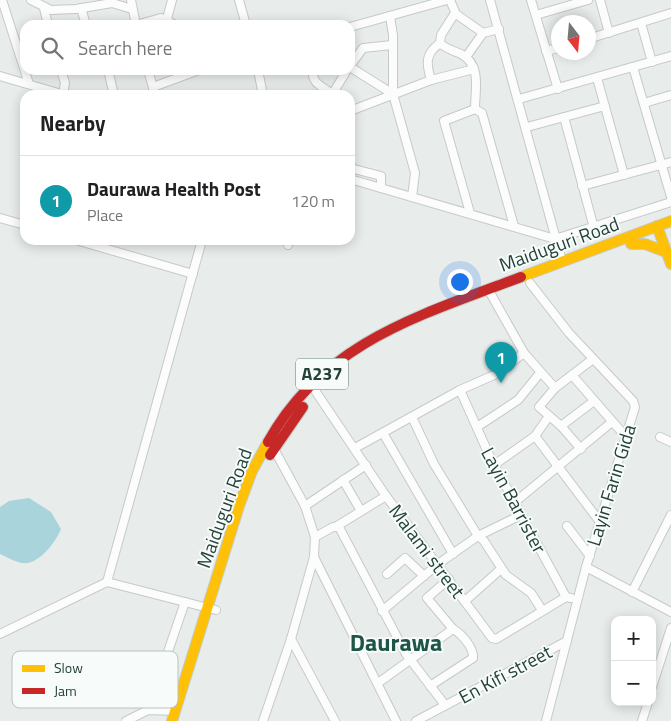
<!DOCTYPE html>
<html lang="en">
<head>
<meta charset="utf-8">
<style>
	body { margin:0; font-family:"Titillium Web",sans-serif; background:#f6f6f6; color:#202124 }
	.controls { position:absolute; right:15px; bottom:15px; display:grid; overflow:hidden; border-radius:10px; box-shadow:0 2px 12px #0003 }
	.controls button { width:45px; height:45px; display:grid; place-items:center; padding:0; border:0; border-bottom:1px solid #e0e0e0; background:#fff; color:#202124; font:25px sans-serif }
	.compass { position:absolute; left:551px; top:15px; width:45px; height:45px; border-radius:50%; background:#fff; box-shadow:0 2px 12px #0003; rotate:164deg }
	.you { position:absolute; left:459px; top:281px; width:18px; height:18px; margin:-12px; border:4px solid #fff; border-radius:50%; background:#1a73e8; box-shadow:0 0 0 8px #1a73e833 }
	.badge { display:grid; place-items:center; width:32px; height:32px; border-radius:50%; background:#697e78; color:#fff; font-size:16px; font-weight:700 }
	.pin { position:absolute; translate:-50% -41px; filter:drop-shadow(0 1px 2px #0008) }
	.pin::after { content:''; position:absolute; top:26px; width:18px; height:15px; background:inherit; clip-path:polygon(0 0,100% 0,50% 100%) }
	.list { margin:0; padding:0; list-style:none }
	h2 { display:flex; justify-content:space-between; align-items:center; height:65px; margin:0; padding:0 20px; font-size:21px }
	h2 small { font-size:16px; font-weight:400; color:#757577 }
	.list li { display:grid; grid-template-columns:32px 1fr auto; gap:15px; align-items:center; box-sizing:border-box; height:90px; padding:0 20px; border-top:1px solid #e0e0e0 }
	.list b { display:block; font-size:19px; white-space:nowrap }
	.list p { margin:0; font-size:16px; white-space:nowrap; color:#757577 }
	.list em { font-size:16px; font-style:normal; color:#757577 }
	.icon { flex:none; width:28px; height:28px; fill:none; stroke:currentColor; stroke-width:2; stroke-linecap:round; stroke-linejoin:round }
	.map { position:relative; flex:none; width:671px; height:721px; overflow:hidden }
	.search { position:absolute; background:#fff; box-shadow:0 2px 12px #0003; left:20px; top:20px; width:335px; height:55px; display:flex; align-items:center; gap:12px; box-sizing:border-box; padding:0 18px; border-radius:15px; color:#757577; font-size:19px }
	.panel { position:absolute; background:#fff; box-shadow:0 2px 12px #0003; left:20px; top:90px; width:335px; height:155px; border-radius:15px }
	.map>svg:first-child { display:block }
	.water { fill:#a9d4db }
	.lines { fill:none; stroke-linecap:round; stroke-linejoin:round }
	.street-casing { stroke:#c5cac8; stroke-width:10 }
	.slow-casing { stroke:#c3cbc8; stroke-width:12 }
	.jam-casing { stroke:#c3cbc8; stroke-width:12 }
	.street { stroke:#fcfcfc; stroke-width:8 }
	.slow { stroke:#ffc107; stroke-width:10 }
	.jam { stroke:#c62828; stroke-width:10 }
	.labels { text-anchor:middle; stroke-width:4; stroke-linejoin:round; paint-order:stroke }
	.shield { fill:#f7fbf9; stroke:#637a73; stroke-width:1 }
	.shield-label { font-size:18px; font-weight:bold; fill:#24423a }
	.street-label { font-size:19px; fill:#24423a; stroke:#f7fbf9 }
	.district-label { font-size:24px; font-weight:bold; fill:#1f5548; stroke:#f7fbf9 }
	.key { fill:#f7fbf9; stroke:#b8c4c0; stroke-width:1 }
	.key-label { font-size:14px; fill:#24423a }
</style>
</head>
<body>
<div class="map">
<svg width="671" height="721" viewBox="0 0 671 721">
	<rect width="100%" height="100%" fill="#e8edeb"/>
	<path class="water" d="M29 498 51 512 61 529C56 542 38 566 22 563 15 562 7 557 0 554V507L9 501Z"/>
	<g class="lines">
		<g class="street-casing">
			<g id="street">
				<path d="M2 0 29 84"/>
				<path d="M31 0 51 10 76 9 112 3 132 9"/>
				<path d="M131 0 136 25"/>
				<path d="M239 0 246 25"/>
				<path d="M450 0 456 14 483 33 499 29"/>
				<path d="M490 0 562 261"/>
				<path d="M531 0 558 89"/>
				<path d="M600 0 609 33"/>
				<path d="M44 8 48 25"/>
				<path d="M81 8 86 25"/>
				<path d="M455 13 441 35 440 43C444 48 454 51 461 54 482 65 475 90 475 109"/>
				<path d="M536 15 588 0"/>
				<path d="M390 16 393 35V94L415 173 412 197"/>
				<path d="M167 19 172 0"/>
				<path d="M641 23 652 62"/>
				<path d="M136 25 161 18 176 25"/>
				<path d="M350 27 447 0"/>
				<path d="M588 39 671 13"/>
				<path d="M546 51 558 48"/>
				<path d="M466 57 483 33"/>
				<path d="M350 66 363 48 392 45"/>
				<path d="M350 67 393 94"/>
				<path d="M633 67 671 197"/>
				<path d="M61 70 65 83 63 94"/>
				<path d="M108 70 114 95"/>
				<path d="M148 70 155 95"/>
				<path d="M258 70 263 95"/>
				<path d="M313 70C311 85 325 87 333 95"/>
				<path d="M0 76 65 95"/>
				<path d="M597 78 624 175"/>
				<path d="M431 80C426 63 425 54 440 43"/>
				<path d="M153 87 199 70"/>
				<path d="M333 93 347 70"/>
				<path d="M519 99 671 56"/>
				<path d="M644 103 671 95"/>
				<path d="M350 111 431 80 474 69"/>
				<path d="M564 117 594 228"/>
				<path d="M527 127 605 106"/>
				<path d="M350 165 354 169 381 176V188"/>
				<path d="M350 179 555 239 671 202"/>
				<path d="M582 186 671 162"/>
				<path d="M470 213 444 121 475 109 482 113 514 226"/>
				<path d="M0 218 25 225"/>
				<path d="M76 240 193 274"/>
				<path d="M288 245 289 240"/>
				<path d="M530 283 569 333 633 401 635 407 586 567 546 721"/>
				<path d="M488 289 524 353 555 388"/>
				<path d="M572 375 593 359"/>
				<path d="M460 390 490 457 566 597 571 598"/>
				<path d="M316 392 386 496 492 638 496 639 566 597"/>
				<path d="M412 417 434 464 478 536 484 541 506 575 531 593 542 610"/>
				<path d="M561 426 594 401"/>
				<path d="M477 427 518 400 540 373"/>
				<path d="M383 433 453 554"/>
				<path d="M535 436 600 522"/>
				<path d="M660 437 671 442"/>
				<path d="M355 448 460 390 494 375 524 353"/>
				<path d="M581 449 561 426 539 407 555 388 572 375 626 437"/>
				<path d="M494 465 535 436 549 416"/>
				<path d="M343 480 361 511"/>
				<path d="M515 502 612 422"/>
				<path d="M305 506 366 465"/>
				<path d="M337 526 386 496"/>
				<path d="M567 526 590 556"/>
				<path d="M315 537 333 527H339L406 654 445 705"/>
				<path d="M314 557 396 721"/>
				<path d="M586 567 671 612"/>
				<path d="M387 574 405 558 424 576"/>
				<path d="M107 582 202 240"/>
				<path d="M632 592 671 515"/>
				<path d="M465 601 501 569"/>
				<path d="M382 611 438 564 478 536 521 515"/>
				<path d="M0 634 107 582 216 610"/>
				<path d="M291 639 335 721"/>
				<path d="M378 683 453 629 427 598 449 579"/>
				<path d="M430 686 473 658C474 648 462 634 453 629"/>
				<path d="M652 687 671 628"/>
				<path d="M148 710 185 602"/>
				<path d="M126 721 148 710 175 711"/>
				<path d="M263 721 291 639 314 557 315 537 305 506 274 449"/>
				<path d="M416 721 567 641"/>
				<path d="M642 721 648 702"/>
			</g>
		</g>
		<g class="slow-casing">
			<g id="slow">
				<path d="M657 226 671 264"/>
				<path d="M631 244H645L666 252"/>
				<path d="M521 277 671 221"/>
				<path d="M172 721 239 506 252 471 268 442"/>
			</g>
		</g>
		<g class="jam-casing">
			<g id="jam">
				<path d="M268 442C323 342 421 315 521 277"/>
				<path d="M270 455 303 407"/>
			</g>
		</g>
		<use href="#street" class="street"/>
		<use href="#slow" class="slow"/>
		<use href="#jam" class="jam"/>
	</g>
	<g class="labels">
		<rect class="shield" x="296" y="358.5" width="52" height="31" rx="4"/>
		<g class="shield-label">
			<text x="322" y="380">A237</text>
		</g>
		<g class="street-label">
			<text transform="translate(559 244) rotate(-20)" y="7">Maiduguri Road</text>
			<text transform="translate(611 485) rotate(-73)" y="7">Layin Farin Gida</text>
			<text transform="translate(514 500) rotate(62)" y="7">Layin Barrister</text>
			<text transform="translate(224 508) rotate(-70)" y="7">Maiduguri Road</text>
			<text transform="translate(427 551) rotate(53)" y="7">Malami street</text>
			<text transform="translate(505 674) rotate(-28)" y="7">En Kifi street</text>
		</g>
		<g class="district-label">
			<text x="396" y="651">Daurawa</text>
		</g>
	</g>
	<rect x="12" y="651" width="166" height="57" rx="8" class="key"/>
	<rect x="22" y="665" width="23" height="7" fill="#ffc107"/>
	<rect x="22" y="688" width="23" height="6" fill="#c62828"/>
	<g class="key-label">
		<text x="54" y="673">Slow</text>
		<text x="54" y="696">Jam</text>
	</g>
</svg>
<div class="controls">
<button>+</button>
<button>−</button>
</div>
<svg class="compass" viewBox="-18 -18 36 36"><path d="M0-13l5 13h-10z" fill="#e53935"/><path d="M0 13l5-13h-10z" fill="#757577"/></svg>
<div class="you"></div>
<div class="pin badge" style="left:501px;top:383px;background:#0f9aa8">1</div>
<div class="search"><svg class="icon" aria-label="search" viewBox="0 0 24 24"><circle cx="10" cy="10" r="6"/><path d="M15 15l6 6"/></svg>Search here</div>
<section class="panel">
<h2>Nearby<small></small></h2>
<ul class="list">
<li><span class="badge" style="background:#0f9aa8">1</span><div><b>Daurawa Health Post</b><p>Place</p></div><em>120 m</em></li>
</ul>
</section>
</div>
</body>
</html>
